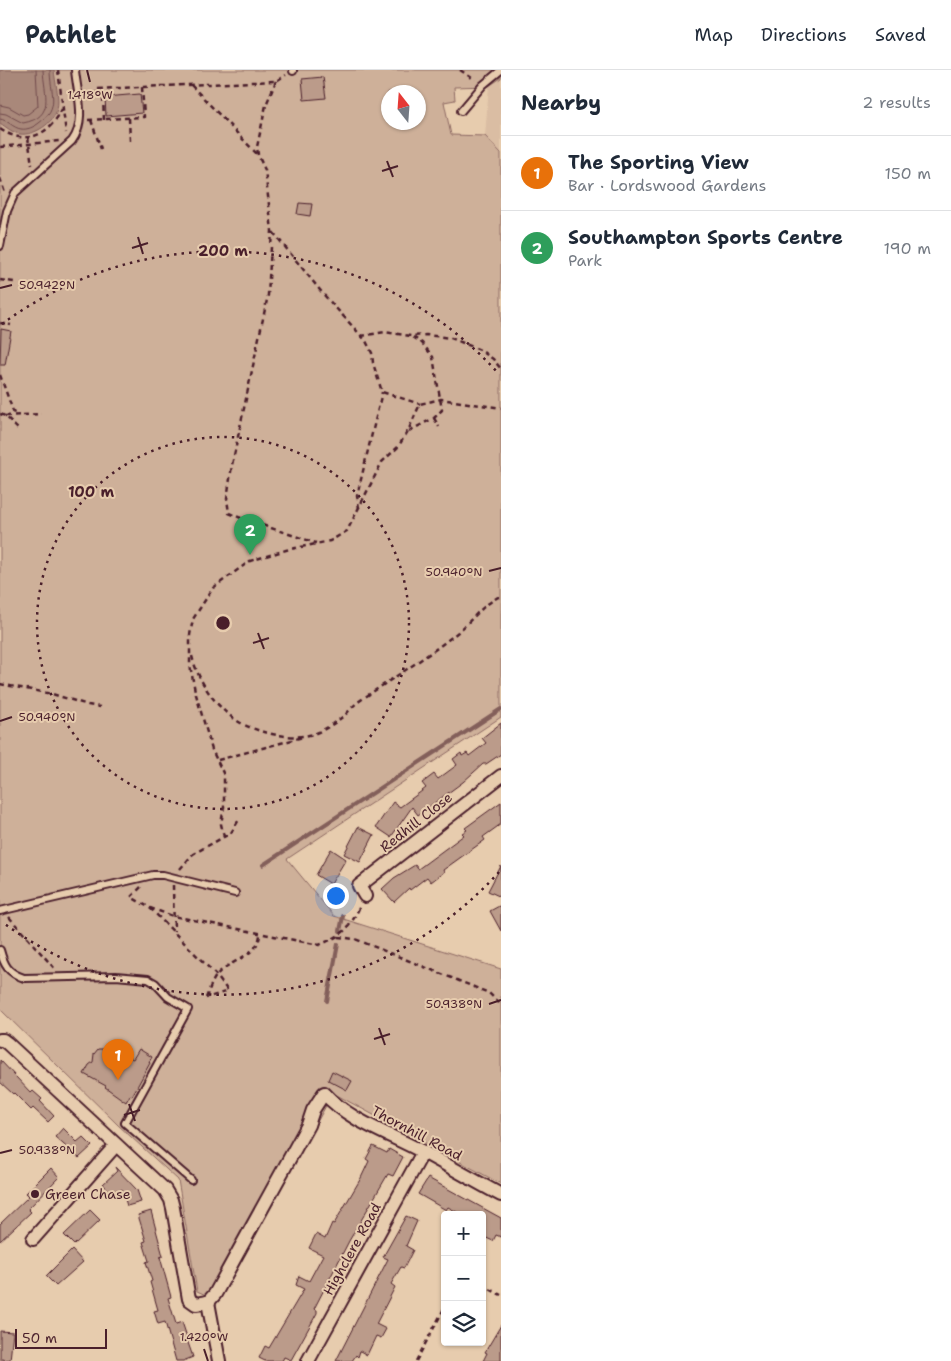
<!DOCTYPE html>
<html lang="en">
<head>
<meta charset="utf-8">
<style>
	body { margin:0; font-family:"Shantell Sans",sans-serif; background:#f2f2f3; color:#1f2937 }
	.controls { position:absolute; right:15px; bottom:15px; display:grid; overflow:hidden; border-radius:5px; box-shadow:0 1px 4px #0004 }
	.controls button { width:45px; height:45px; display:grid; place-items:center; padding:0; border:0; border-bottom:1px solid #e0e1e3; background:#fff; color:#1f2937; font:25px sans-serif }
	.compass { position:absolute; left:381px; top:15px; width:45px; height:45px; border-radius:50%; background:#fff; box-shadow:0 1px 4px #0004; rotate:343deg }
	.scale { position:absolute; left:15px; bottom:12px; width:92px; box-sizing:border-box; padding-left:5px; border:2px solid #4a1f2b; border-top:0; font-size:14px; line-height:18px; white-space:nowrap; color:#4a1f2b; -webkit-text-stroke:4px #e7ccae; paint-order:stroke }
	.you { position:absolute; left:335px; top:825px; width:18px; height:18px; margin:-12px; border:4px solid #fff; border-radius:50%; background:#1a73e8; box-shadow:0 0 0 8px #1a73e833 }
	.badge { display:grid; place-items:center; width:32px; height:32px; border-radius:50%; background:#ea580c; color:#fff; font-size:16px; font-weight:700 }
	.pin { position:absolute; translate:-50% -41px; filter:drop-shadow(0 1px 2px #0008) }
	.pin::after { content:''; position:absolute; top:26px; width:18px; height:15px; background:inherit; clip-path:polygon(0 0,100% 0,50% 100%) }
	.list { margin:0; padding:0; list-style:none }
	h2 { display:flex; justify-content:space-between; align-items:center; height:65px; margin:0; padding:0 20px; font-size:21px }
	h2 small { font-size:16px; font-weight:400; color:#747a83 }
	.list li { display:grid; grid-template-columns:32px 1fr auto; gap:15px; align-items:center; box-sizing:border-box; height:75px; padding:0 20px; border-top:1px solid #e0e1e3 }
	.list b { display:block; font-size:19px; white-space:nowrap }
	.list p { margin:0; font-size:16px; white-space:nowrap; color:#747a83 }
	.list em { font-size:16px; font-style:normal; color:#747a83 }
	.icon { flex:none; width:28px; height:28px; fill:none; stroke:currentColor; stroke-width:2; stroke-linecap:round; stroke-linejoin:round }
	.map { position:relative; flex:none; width:501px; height:1291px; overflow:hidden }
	header { display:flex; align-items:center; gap:30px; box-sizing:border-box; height:70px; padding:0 25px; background:#fff; border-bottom:1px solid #e0e1e3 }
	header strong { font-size:24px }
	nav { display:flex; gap:28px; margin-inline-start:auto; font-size:18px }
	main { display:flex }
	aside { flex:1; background:#fff }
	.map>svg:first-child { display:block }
	.built { fill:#dabda3 }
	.green { fill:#ceb099; stroke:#8c6862; fill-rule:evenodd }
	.water { fill:#a9887a; stroke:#835e5a }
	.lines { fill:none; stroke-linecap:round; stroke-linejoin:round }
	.shore { stroke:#70494b; stroke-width:1 }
	.stream { stroke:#835e5a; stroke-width:4 }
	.building { fill:#bb9b8a; stroke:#4a1f2b }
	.service-casing { stroke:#4a1f2b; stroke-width:10 }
	.minor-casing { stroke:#4a1f2b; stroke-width:16 }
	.path { stroke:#4a1f2b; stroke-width:2.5; stroke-dasharray:5 4; stroke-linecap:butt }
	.service { stroke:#e7ccae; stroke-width:6 }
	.minor { stroke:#e7ccae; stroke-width:12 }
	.ticks { fill:none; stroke:#4a1f2b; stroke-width:2 }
	.ring { fill:none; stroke:#4a1f2b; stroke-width:2.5; stroke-dasharray:2.5 5 }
	.poi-dot { fill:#4a1f2b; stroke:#e7ccae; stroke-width:2 }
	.labels { text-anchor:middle; stroke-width:4; stroke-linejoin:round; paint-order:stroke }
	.street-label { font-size:14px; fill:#4a1f2b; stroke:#e7ccae }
	.poi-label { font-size:14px; fill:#4a1f2b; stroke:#e7ccae; text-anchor:start }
	.ticks-label { font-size:12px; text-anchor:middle; fill:#4a1f2b; stroke:#e7ccae; stroke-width:4; stroke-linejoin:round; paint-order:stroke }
	.centre { fill:#4a1f2b; stroke:#e7ccae; stroke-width:2.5 }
	.ring-label { font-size:15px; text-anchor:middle; font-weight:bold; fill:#4a1f2b; stroke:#e7ccae; stroke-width:4; stroke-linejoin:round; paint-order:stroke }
</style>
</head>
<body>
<header>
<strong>Pathlet</strong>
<nav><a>Map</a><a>Directions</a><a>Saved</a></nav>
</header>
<main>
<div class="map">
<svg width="501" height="1291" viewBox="0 0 501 1291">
	<rect width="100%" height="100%" fill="#e7ccae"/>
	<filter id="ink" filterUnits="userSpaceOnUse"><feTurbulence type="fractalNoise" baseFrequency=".02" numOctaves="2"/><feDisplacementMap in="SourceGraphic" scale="10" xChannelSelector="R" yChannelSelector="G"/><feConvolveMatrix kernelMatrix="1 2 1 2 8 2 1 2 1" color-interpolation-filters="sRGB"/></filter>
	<g filter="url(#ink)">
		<path class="built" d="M501 8V83L485 66 489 16Z"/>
		<path class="green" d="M0 0H501V8L489 16 454 17 455 30 444 32 451 65 485 66 501 83V647L287 789 334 846 501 899V1114L333 1023 219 1231 197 1221 178 1110 118 1055 0 939ZM388 22H418V52H388Z"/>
		<path class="water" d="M0 0H54C55 12 60 28 57 39 54 53 34 66 20 64 13 63 6 57 0 53Z"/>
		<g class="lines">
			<g class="shore">
				<path d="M0 35 9 37 23 45 28 44 38 36 36 0"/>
				<path d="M0 43 6 44 23 53C56 47 44 24 43 0"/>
				<path d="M0 49C8 50 13 58 21 59 27 60 34 57 39 53 61 37 50 23 50 0"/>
			</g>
			<g class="stream">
				<path d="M263 795 501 639"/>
				<path d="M340 861 343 846"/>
				<path d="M327 931 338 874"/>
			</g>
		</g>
		<g class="building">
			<path d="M323 7 326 28 304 30 302 9Z"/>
			<path d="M140 24 142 43 106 46 105 27Z"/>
			<path d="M299 133 312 134 310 146 297 144Z"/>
			<path d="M1 259 11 261 5 295H0Z"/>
			<path d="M501 653V684L486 694H483L463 712 418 745 412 737 391 767 376 757 393 732 400 737 426 718 422 713 434 704 438 709 457 695 453 689 461 683 462 686 467 683 469 686 486 673 482 668Z"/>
			<path d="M501 732V754L483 767 485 770 443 800 444 802 431 812 427 807 410 820 409 818 394 832 382 819 394 808 415 795 418 799 464 765 462 763 467 760 465 758Z"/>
			<path d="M358 757 374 765 360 792 344 784Z"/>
			<path d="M331 779 346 789 331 814 316 805Z"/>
			<path d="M501 796V827L488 821Z"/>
			<path d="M501 835V861L490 841Z"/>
			<path d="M98 979H104L127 991 129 987 133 989 139 979 152 987 149 992 150 993 132 1026 130 1025 126 1032 105 1017 106 1016 84 1004 89 995 93 992 94 984Z"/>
			<path d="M0 990 31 1023 33 1021 42 1029 40 1031 54 1046 48 1052 33 1038 31 1040 14 1023 13 1024 0 1012Z"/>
			<path d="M332 1001 352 1011 347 1020 328 1010Z"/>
			<path d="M63 1058 77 1072 83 1067 92 1076 79 1088 55 1067Z"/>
			<path d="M373 1076 387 1083 389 1079 403 1087 393 1106 388 1104 349 1171 314 1239 317 1240V1243L291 1290 284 1287 282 1291H265L259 1288 265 1276 269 1278 304 1219 296 1215 299 1206 309 1211 323 1185 309 1178 316 1164 325 1169 332 1153 334 1154 361 1108 369 1091 366 1089Z"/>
			<path d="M115 1097 137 1120 141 1132 127 1136 122 1119 114 1126 103 1114 117 1101Z"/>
			<path d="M51 1098 59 1107 28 1139 31 1142 0 1171V1154L29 1126 26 1123Z"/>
			<path d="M428 1108 501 1148V1167L496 1165 493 1171 482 1166V1145H462L448 1137 446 1140 418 1124Z"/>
			<path d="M90 1140 100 1150 74 1175 64 1165Z"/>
			<path d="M151 1141 163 1186 160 1187 171 1227 168 1228 176 1254 182 1252 187 1267H186L193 1287 183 1291H176L165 1252 158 1254 154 1241 158 1240 150 1212 152 1211 146 1192 149 1191 143 1172 146 1171 138 1145Z"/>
			<path d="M406 1146 417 1151 406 1176 413 1180 404 1198 401 1197 391 1214 395 1217 376 1254 386 1259 381 1268 376 1266 367 1285 360 1281 358 1287 356 1285 352 1291H336L388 1189 383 1187Z"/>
			<path d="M72 1180 83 1192 56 1216 46 1206Z"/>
			<path d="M501 1255V1291H483L487 1283 485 1282Z"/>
			<path d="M0 1261 13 1262 10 1290 0 1289Z"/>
		</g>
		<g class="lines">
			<g class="service-casing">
				<g id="service">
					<path d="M293 1V0"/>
					<path d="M461 41 483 15 501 0"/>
					<path d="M0 176 7 141 15 123 72 71C87 51 77 23 75 0"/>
					<path d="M0 841 153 805H163L235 823"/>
					<path d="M0 880C4 895 8 903 24 908L116 906 148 909 155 913 168 927 188 939 125 1053 191 1110"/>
				</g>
			</g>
			<g class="minor-casing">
				<g id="minor">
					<path d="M365 826 359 816 501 706"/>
					<path d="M0 970H3L7 973 165 1120 171 1130 173 1138 189 1229 196 1234 208 1232"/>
					<path d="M33 1169 116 1075"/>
					<path d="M208 1232 215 1224 308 1055 313 1040 324 1023C349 1051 390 1064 423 1082 449 1096 475 1111 501 1125"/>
					<path d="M208 1232 219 1291"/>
					<path d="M308 1291 423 1082"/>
				</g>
			</g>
			<g class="path">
				<path d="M58 0 66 63"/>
				<path d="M460 0 475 10"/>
				<path d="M276 11 266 35 257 77 258 85 265 100 272 161 268 225 232 395 227 429 229 443 241 448 316 473"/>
				<path d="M191 15 257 84"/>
				<path d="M87 25H97L96 19 276 11 286 5"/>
				<path d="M129 48 130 71"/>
				<path d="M88 50 144 47 142 17"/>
				<path d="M91 50 101 79"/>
				<path d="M104 50 103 27H105"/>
				<path d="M0 59C25 76 49 66 62 39"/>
				<path d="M28 67 32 95"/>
				<path d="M0 77 59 71"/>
				<path d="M0 108 5 123"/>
				<path d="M273 162 324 225 366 271 372 283 373 293 382 322 420 334"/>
				<path d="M0 210 14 212"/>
				<path d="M0 253 11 255"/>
				<path d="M361 266 385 262 411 266 426 265 451 268 480 280 493 289 501 299"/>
				<path d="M0 305 14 344"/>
				<path d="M0 344C8 346 12 354 18 359"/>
				<path d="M5 346 41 344"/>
				<path d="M434 348 439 357"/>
				<path d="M409 361 434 348 442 340 433 287 422 273 413 267"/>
				<path d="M359 438 357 426 382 322"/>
				<path d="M192 586C198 611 216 638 239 652 256 662 289 670 309 665 321 663 335 653 345 645 349 641 353 636 358 632 391 609 426 588 458 562 472 550 484 533 501 526"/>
				<path d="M0 614 52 624 88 635 100 637"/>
				<path d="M218 690 303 667"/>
				<path d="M224 767 221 754 224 737V705L212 680 195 621 190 595V565L193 549 213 518 250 491 286 480 330 471 347 461 382 392 398 377 408 361 420 334 441 329 501 338"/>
				<path d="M180 799 193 784 231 763 240 748"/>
				<path d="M173 815 174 862"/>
				<path d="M141 817 131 827 150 838 216 905 228 921 206 928"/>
				<path d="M150 838 173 846 319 875C343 865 349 860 360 836"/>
				<path d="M9 847 55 899"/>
				<path d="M338 867 355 869 489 923 501 935"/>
				<path d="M206 928C209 921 211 913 216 906 226 891 259 887 260 864"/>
				<path d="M482 1215 501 1225"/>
				<path d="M416 1291 445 1237"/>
			</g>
			<use href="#service" class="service"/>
			<use href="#minor" class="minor"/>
		</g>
	</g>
	<path class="ticks" d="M87 0 90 12M387 91 393 107M382 101 398 96M138 167 143 184M132 178 148 173M0 218 12 215M489 501 501 498M258 563 264 579M253 573 269 568M0 651 12 647M489 934 501 930M379 958 385 975M374 969 390 964M129 1034 135 1051M124 1045 140 1040M0 1083 12 1080M204 1279 208 1291"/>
	<g class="ring">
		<circle cx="223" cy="553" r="186"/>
		<path d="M499 802A372 372 0 0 1 2 852M2 254A372 372 0 0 1 499 304"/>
	</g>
	<circle class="poi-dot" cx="35" cy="1124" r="5"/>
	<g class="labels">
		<g class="street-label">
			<text transform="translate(416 752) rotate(-38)" y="5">Redhill Close</text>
			<text transform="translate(417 1063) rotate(28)" y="5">Thornhill Road</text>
			<text transform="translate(352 1179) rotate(-61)" y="5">Highclere Road</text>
		</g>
		<g class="poi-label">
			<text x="45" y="1129">Green Chase</text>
		</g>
	</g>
	<g class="ticks-label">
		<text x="90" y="29">1.418°W</text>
		<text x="47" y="219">50.942°N</text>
		<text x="454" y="506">50.940°N</text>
		<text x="47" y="651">50.940°N</text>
		<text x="454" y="938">50.938°N</text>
		<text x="47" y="1084">50.938°N</text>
		<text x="204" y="1271">1.420°W</text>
	</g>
	<circle cx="223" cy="553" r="8" class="centre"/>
	<g class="ring-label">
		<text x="223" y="186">200 m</text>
		<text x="91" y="427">100 m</text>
	</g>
</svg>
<div class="controls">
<button>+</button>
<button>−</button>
<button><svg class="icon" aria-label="layers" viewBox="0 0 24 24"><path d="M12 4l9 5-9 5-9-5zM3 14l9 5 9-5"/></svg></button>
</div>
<svg class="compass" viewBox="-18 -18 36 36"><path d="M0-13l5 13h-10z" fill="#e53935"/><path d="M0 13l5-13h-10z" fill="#747a83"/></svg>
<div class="scale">50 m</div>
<div class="you"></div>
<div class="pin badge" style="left:118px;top:1010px;background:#e8710a">1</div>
<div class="pin badge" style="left:250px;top:485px;background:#2e9e5b">2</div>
</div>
<aside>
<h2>Nearby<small>2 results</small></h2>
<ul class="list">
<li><span class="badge" style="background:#e8710a">1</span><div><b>The Sporting View</b><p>Bar · Lordswood Gardens</p></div><em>150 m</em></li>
<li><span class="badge" style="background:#2e9e5b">2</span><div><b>Southampton Sports Centre</b><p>Park</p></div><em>190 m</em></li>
</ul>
</aside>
</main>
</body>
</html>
